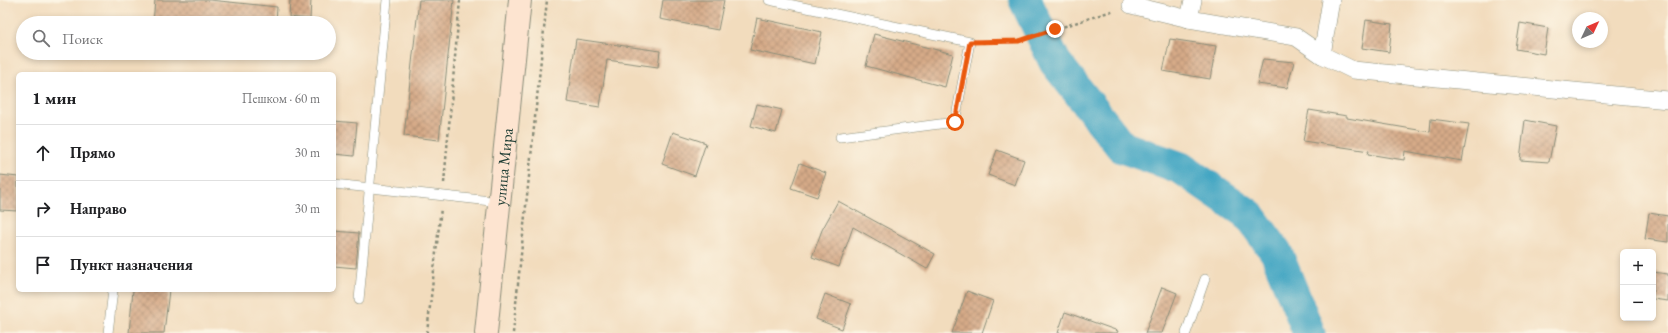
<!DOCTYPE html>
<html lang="ru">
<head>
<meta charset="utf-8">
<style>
	body { margin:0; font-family:"EB Garamond",serif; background:#f2f2f2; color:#202124 }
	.controls { position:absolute; right:12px; bottom:12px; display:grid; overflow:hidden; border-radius:6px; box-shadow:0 2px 6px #0003 }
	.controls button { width:36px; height:36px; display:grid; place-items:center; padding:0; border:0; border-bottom:1px solid #e0e0e0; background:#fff; color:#202124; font:20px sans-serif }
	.compass { position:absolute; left:1572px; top:12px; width:36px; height:36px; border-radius:50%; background:#fff; box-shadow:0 2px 6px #0003; rotate:46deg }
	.stop { position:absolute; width:12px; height:12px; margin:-9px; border:3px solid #ea580c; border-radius:50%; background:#fff }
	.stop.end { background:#ea580c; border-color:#fff; box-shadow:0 1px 4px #0008 }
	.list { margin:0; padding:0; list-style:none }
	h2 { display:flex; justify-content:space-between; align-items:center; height:52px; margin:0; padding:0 16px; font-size:17px }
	h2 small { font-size:13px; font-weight:400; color:#757577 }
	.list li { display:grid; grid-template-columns:26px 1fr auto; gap:12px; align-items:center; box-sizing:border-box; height:56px; padding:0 16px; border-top:1px solid #e0e0e0 }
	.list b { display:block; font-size:15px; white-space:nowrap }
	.list em { font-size:13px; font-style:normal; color:#757577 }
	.icon { flex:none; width:22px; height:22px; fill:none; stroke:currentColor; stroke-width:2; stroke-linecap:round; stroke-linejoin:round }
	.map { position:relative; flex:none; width:1668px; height:333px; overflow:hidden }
	.search { position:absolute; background:#fff; box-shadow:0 2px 6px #0003; left:16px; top:16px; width:320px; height:44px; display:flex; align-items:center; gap:10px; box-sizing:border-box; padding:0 14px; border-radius:22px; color:#757577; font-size:15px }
	.panel { position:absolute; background:#fff; box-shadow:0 2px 6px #0003; left:16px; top:72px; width:320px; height:220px; border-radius:6px }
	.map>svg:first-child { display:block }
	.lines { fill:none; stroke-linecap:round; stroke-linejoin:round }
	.river { stroke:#43a6c3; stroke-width:33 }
	.building { fill:url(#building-cross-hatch) }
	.lane-casing { stroke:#888c78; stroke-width:10 }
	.street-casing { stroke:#888c78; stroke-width:18 }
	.secondary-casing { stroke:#888c78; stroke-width:24 }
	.path { stroke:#888c78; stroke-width:2.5; stroke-dasharray:3 3; stroke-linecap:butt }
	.lane { stroke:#fff; stroke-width:9 }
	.street { stroke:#fff; stroke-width:17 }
	.secondary { stroke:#fde4d0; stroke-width:22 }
	.route { stroke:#ea580c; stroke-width:5 }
	.labels { text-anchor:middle; stroke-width:3.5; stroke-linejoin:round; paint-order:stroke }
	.street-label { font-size:16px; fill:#1f3d34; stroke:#fcf5e5 }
</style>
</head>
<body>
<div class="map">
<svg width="1668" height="333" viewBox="0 0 1668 333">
	<defs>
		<pattern id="building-cross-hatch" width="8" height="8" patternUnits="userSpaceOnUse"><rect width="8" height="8" fill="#d6aa88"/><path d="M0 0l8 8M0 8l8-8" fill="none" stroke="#ad8c70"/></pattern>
	</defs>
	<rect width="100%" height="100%" fill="#fcf5e5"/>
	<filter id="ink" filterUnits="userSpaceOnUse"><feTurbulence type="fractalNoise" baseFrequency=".025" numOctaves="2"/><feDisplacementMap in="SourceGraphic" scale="8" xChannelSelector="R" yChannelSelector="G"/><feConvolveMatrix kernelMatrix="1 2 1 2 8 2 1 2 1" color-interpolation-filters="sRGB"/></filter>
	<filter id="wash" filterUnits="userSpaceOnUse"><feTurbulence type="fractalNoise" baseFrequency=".012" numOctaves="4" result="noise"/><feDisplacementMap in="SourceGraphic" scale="16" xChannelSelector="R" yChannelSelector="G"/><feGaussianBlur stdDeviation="0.9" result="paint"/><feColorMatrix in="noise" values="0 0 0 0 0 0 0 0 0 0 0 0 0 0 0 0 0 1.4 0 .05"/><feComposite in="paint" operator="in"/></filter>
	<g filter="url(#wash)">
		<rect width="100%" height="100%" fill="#f2dcbd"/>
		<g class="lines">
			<path class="river" d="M1025 0 1055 62 1122 147 1181 168 1248 214 1276 252 1309 333"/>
		</g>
		<g id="blocks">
			<g class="building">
				<path d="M155 0H210L277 7 276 23H153Z"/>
				<path d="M290 0H311L310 19 289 17Z"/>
				<path d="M419 0H454L439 140 404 136Z"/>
				<path d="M663 0H724L718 30 660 19Z"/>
				<path d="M757 18 822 32 815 64 750 50Z"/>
				<path d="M1366 20 1392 24 1389 52 1362 48Z"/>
				<path d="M1520 23 1548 28 1544 54 1516 49Z"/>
				<path d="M874 34 953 54 945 87 866 66Z"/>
				<path d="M576 39 660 51 658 67 607 60 600 107 567 102Z"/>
				<path d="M1170 39 1216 46 1210 79 1163 71Z"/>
				<path d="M1263 59 1294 62 1287 88 1257 84Z"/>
				<path d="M757 104 782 110 776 133 751 126Z"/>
				<path d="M1309 110 1347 116V118L1430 132 1431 119 1469 124 1462 161 1405 151 1404 160 1368 154 1369 151 1303 141Z"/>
				<path d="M1525 120 1556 126 1549 162 1520 160Z"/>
				<path d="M334 121 357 123 354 156 334 154Z"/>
				<path d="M673 132 706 143 695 176 662 164Z"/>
				<path d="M997 150 1024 160 1015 185 988 175Z"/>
				<path d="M800 163 826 173 817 197 791 188Z"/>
				<path d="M0 175 18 177V211L0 210Z"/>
				<path d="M838 201 935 254 927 269 853 227 839 267 812 257 822 230Z"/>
				<path d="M1649 213 1668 216V242L1645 239Z"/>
				<path d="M334 231 359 233 356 268 334 266Z"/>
				<path d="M1653 272 1668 274V301L1653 299Z"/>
				<path d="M1162 287 1177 293 1162 333H1145Z"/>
				<path d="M133 290H169L164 333H129Z"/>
				<path d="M967 291 993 301 982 333H952Z"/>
				<path d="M825 294 851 304 842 329 816 319Z"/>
				<path d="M1065 312 1118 331 1117 333H1058Z"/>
			</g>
		</g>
	</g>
	<g filter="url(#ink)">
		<use href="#blocks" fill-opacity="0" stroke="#888c78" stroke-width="1"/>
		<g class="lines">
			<g class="lane-casing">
				<g id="lane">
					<path d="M769 0 970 42 955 122 840 137"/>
					<path d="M334 184 500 202"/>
					<path d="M359 300 387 0"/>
					<path d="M108 333 113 290"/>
					<path d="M1186 333 1205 279"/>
				</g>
			</g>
			<g class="street-casing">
				<g id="street">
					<path d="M1131 5 1189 19 1296 37 1322 55 1353 70 1668 100"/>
					<path d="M1189 19 1193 0"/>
					<path d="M1322 55 1331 0"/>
				</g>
			</g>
			<g class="secondary-casing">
				<g id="secondary">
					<path id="s1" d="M486 333 520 0"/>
				</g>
			</g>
			<g class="path">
				<path d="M982 42 1019 41 1115 10"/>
				<path d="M444 183 460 0"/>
				<path d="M427 333 441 208"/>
				<path d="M513 333 547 0"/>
			</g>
			<use href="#lane" class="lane"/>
			<use href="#street" class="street"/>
			<use href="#secondary" class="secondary"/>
		</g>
	</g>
	<g class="lines" filter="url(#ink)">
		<path class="route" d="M955 122 970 42 1019 41 1055 29"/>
	</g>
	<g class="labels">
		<g class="street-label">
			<text dy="6" stroke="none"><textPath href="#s1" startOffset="167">улица Мира</textPath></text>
		</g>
	</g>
</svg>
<div class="controls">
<button>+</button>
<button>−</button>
</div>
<svg class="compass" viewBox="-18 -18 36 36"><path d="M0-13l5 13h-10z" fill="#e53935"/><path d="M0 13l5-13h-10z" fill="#757577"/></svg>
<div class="stop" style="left:955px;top:122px"></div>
<div class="stop end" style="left:1055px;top:29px"></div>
<div class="search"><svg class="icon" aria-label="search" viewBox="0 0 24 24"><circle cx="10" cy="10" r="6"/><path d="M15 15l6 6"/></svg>Поиск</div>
<section class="panel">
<h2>1 мин<small>Пешком · 60 m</small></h2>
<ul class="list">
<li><svg class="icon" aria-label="ahead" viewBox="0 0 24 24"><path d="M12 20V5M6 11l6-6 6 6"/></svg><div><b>Прямо</b></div><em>30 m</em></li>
<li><svg class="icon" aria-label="right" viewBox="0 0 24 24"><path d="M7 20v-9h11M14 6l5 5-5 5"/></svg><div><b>Направо</b></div><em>30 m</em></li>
<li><svg class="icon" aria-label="arrive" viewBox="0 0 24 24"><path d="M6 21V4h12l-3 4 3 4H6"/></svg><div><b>Пункт назначения</b></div></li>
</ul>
</section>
</div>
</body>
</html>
